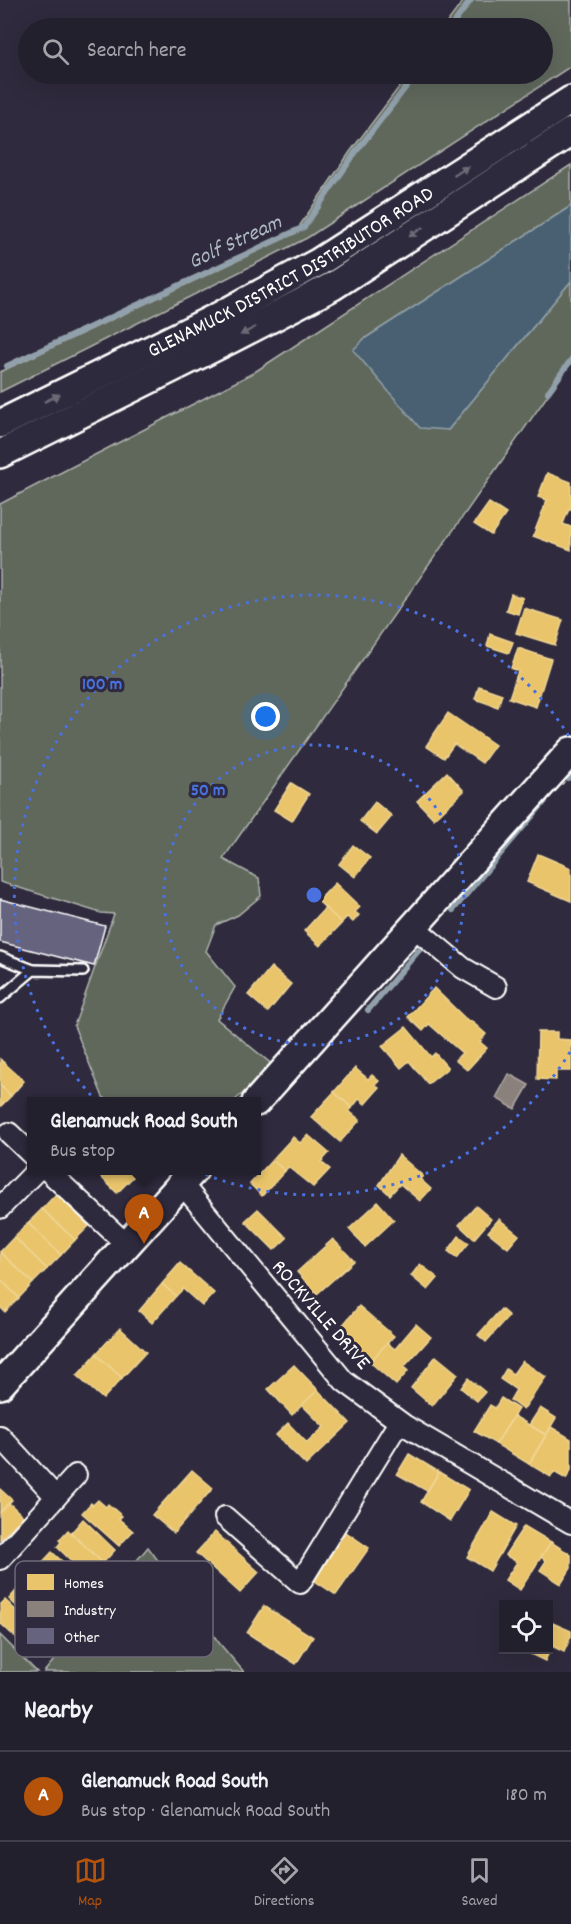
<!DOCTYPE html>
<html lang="en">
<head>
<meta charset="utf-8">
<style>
	body { margin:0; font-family:Dekko,sans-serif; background:#2b2836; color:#f1f3f6 }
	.controls { position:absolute; right:18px; bottom:18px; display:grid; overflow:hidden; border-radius:0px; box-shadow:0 6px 24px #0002 }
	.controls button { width:54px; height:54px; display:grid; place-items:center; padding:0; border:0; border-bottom:2px solid #403e4a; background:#23202e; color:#f1f3f6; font:30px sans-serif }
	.you { position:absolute; left:266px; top:717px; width:21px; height:21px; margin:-15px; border:4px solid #fff; border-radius:50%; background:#1a73e8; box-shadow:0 0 0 9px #1a73e833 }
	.badge { display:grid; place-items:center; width:39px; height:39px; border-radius:50%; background:#b45309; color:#fff; font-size:20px; font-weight:700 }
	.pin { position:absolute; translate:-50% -50px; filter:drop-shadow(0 2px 3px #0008) }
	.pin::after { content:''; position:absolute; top:32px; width:21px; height:18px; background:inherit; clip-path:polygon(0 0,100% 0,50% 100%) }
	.popup { position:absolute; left:27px; top:1097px; width:234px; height:78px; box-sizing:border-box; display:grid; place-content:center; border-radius:0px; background:#23202e; filter:drop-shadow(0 2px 4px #0005); font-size:20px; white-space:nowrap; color:#a3a3aa }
	.popup b { font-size:22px; color:#f1f3f6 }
	.popup::after { content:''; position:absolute; left:50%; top:100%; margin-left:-12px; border:12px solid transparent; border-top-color:#23202e }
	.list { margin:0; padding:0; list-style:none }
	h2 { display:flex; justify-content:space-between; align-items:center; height:78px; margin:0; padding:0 24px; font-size:26px }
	h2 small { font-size:20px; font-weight:400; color:#a3a3aa }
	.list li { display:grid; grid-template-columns:39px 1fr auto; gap:18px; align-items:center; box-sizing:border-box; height:90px; padding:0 24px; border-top:2px solid #403e4a }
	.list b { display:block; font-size:22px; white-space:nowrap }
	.list p { margin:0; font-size:20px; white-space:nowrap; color:#a3a3aa }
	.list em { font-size:20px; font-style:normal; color:#a3a3aa }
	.icon { flex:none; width:33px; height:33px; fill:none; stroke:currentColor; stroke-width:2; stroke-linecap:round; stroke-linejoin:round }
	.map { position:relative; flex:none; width:571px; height:1672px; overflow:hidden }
	.search { position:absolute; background:#23202e; box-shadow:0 6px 24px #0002; left:18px; right:18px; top:18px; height:66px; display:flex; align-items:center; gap:15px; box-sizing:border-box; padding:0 21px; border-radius:33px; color:#a3a3aa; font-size:22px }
	.sheet { height:168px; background:#23202e }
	nav { display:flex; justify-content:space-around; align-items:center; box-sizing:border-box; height:84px; border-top:2px solid #403e4a; background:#23202e; font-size:16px; color:#a3a3aa }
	nav a { display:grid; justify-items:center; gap:3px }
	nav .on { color:#b45309 }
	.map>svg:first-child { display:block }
	.green { fill:#60685c; stroke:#b0b4ae; stroke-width:1.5 }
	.water { fill:#486172; stroke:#91a0aa; stroke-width:1.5 }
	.homes { fill:#e9c46a; stroke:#f0d697; stroke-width:1.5 }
	.industry { fill:#8a817c; stroke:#ada7a3; stroke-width:1.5 }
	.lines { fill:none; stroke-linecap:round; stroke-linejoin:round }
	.stream { stroke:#91a0aa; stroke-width:6 }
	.building { fill:#65637e; stroke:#fff; stroke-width:1.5 }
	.lane-casing { stroke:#fff; stroke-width:14 }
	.street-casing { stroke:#fff; stroke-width:24 }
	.secondary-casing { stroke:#fff; stroke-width:32 }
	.lane { stroke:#2f2a3d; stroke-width:9 }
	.street { stroke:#2f2a3d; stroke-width:20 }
	.secondary { stroke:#2f2a3d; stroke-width:27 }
	.oneway { fill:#6d6a77 }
	.ring { fill:none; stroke:#4a71e0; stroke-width:3; stroke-dasharray:3 6 }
	.labels { text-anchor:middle; stroke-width:6; stroke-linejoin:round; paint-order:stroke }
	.street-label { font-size:21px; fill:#fff; stroke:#2f2a3d }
	.water-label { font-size:22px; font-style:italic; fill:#adb8c0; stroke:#2f2a3d }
	.key { fill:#2f2a3d; stroke:#6d6a77; stroke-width:1.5 }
	.key-label { font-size:16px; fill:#fff }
	.centre { fill:#4a71e0; stroke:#2f2a3d; stroke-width:3 }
	.ring-label { font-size:18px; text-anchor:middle; font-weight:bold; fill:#4a71e0; stroke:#2f2a3d; stroke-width:6; stroke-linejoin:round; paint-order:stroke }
</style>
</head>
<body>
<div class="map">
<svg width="571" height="1672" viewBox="0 0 571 1672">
	<rect width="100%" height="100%" fill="#2f2a3d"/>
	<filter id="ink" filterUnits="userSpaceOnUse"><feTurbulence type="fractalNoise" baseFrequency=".0167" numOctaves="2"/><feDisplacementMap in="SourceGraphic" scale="12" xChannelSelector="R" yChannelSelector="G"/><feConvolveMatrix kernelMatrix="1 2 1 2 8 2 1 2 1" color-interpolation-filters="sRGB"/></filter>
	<g filter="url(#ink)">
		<g class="green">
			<path d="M464 0H571V66L307 238 0 392V372L302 230 300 225 350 152 409 74H542V28H443Z"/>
			<path d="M571 165V206L364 339 448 430 571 281V362L223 859 259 878 261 896 238 915 216 925 206 951 235 987 217 1019 274 1066 234 1101 111 1102 103 1097 74 1026 114 914 101 913 0 882V504L253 373Z"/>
			<path d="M148 1547 220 1644 244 1672H44Z"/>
			<path d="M0 1635 37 1672H0Z"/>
		</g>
		<path class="water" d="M571 206V281L448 430 420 428 353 350 364 339Z"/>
		<g class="homes">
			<path d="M547 473 571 482V509H569L563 524 571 527V550L533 536 547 500 538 497Z"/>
			<path d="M489 503 506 514 491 535 474 524Z"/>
			<path d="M511 594 523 598 518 614 506 610Z"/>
			<path d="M524 608 563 620 555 645 516 633Z"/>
			<path d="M490 634 513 642 509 653 487 646Z"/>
			<path d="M518 648 551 659 536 707 509 698 518 671 511 668Z"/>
			<path d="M479 686 502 694 498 707 475 699Z"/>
			<path d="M448 713 495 745 482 763 454 744 444 758 426 746Z"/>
			<path d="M447 772 464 791 434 819 417 801Z"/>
			<path d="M291 783 309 794 292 821 274 810Z"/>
			<path d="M375 802 392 816 377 834 360 821Z"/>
			<path d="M353 845 370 858 355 877 339 864Z"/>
			<path d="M538 854 571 868V901L527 882Z"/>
			<path d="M335 883 360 907 355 912 359 915 353 922 347 917 341 923 318 901Z"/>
			<path d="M325 908 342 923 320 946 304 931Z"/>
			<path d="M271 967 291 984 268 1012 248 995Z"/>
			<path d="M434 988 469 1022 471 1021 486 1034 480 1042 487 1048 467 1070 455 1060 462 1053 429 1024 423 1031 408 1017Z"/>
			<path d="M406 1027 431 1057 435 1053 448 1068 428 1084 409 1061 401 1068 382 1046Z"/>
			<path d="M538 1032H557V1039L571 1040V1071H556V1080L537 1079Z"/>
			<path d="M0 1059 24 1081 11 1096 0 1085Z"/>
			<path d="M355 1068 368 1079 372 1075 379 1081 375 1085 379 1088 365 1104 359 1099 352 1108 334 1092Z"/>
			<path d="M0 1085 11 1096 0 1107Z"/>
			<path d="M334 1092 352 1108 349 1111 360 1120 340 1142 311 1117Z"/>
			<path d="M308 1135 329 1153 321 1162 330 1169 313 1187 288 1167 285 1171 272 1160 293 1137 300 1143Z"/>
			<path d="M399 1155 423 1176 420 1179 431 1189 420 1201 400 1184 390 1195 379 1185Z"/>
			<path d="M272 1160 285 1171 262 1196 250 1184Z"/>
			<path d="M108 1170H140L117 1193 101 1177Z"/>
			<path d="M56 1194 89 1226 75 1240 42 1209Z"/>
			<path d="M378 1202 394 1220 365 1247 349 1229Z"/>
			<path d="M476 1206 491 1219 474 1239 459 1225Z"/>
			<path d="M42 1209 75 1240 61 1255 28 1223Z"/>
			<path d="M258 1209 287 1238 274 1250 245 1221Z"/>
			<path d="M499 1219 519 1235 508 1248 488 1232Z"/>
			<path d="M28 1223 61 1255 47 1269 14 1237Z"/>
			<path d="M459 1236 469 1243 457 1258 448 1251Z"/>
			<path d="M14 1237 47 1269 33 1283 0 1252Z"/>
			<path d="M333 1239 354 1261 317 1294 297 1272Z"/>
			<path d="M0 1252 33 1283 19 1298 0 1279Z"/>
			<path d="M180 1263 214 1293 202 1306 183 1289 176 1296 162 1284Z"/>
			<path d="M420 1264 438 1278 428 1290 411 1276Z"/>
			<path d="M0 1279 19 1298 5 1312 0 1307Z"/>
			<path d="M162 1284 176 1296 152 1323 139 1311Z"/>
			<path d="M359 1306 394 1336 370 1362 336 1333Z"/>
			<path d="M501 1309 509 1316 486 1342 478 1335Z"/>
			<path d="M416 1324 431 1337 404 1367 408 1371 396 1385 370 1362 387 1343 395 1349Z"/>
			<path d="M120 1328 146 1352 122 1378 96 1354Z"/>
			<path d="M96 1354 122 1378 103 1399 77 1376Z"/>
			<path d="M436 1356 458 1374 432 1406 411 1388Z"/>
			<path d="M522 1361 546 1377 523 1410 510 1400 516 1390 500 1379 506 1369 513 1374Z"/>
			<path d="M294 1365 318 1390 292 1415 268 1389Z"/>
			<path d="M468 1378 485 1392 477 1401 461 1388Z"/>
			<path d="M318 1390 350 1423 306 1465 276 1435 288 1423 307 1443 324 1427 302 1405Z"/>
			<path d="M501 1398 518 1409 496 1444 474 1431 490 1405 495 1408Z"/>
			<path d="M540 1408 556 1418 546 1435 529 1425Z"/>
			<path d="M514 1416 546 1435 529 1464 496 1444Z"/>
			<path d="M551 1427 571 1439V1470L566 1479 554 1472 551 1477 529 1464Z"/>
			<path d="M409 1454 439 1472 427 1491 397 1474Z"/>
			<path d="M192 1470 213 1488 174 1533 152 1515Z"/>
			<path d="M439 1472 469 1490 450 1521 421 1502Z"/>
			<path d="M0 1489 12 1500 0 1512Z"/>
			<path d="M98 1500 106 1507 108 1504 122 1516 119 1519 133 1531 119 1546 82 1513 91 1503 93 1505Z"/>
			<path d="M9 1503 23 1516 0 1540V1512Z"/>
			<path d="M493 1512 516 1526 490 1571 467 1557Z"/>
			<path d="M83 1519 115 1550 103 1563 71 1533Z"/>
			<path d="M524 1526 551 1542 520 1590 505 1580 517 1562 505 1555Z"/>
			<path d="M68 1530 103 1563 89 1578 57 1547 61 1542 59 1540Z"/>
			<path d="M343 1530 369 1548 336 1595 309 1577Z"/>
			<path d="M215 1532 259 1572 240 1593 196 1553Z"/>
			<path d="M551 1542 571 1555V1568L561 1584 540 1570 546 1561 541 1557Z"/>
			<path d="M52 1552 87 1584 74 1598 39 1566Z"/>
			<path d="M37 1564 74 1598 60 1614 25 1582 30 1577 27 1574Z"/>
			<path d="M22 1584 57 1616 43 1631 9 1599Z"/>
			<path d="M5 1600 42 1635 28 1649 0 1623V1605Z"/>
			<path d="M264 1606 313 1637 296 1664 247 1633Z"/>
			<path d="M548 1621 571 1631V1636L564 1652 552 1646 545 1661 526 1652 527 1650H548Z"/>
		</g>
		<path class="industry" d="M509 1074 529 1085 515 1109 496 1098Z"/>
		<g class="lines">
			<g class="stream">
				<path d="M450 28 471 0"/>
				<path d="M7 366 304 227 355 153 416 74"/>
				<path d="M548 392 571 360"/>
				<path d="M568 778 571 775"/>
				<path d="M453 910 545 801"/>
				<path d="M368 1010 419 950"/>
			</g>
		</g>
		<path class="building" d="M0 899 105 926 94 966 0 942Z"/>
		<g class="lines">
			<g class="lane-casing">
				<g id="lane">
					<path d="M0 957 33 970"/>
					<path d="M0 998 33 970 83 971"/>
				</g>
			</g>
			<g class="street-casing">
				<g id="street">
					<path d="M414 927 463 968 496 987"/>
					<path d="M9 1133 32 1155"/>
					<path d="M47 1170 127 1245"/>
					<path d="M182 1184 344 1381 404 1425 571 1523"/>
					<path d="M0 1208 37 1170"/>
					<path d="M0 1436 56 1497"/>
					<path d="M225 1517 300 1583 399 1422"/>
					<path d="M0 1559 76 1475"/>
				</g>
			</g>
			<g class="secondary-casing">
				<g id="secondary">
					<path id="s1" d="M0 424 221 315 319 262 571 100"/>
					<path d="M0 454 231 339 333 286 571 132"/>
					<path d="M256 1102 571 751"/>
					<path d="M0 1385 194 1170"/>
				</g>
			</g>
			<use href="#lane" class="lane"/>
			<use href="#street" class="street"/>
			<use href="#secondary" class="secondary"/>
		</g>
		<defs><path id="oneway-solid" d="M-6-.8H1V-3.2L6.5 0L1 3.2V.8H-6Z" transform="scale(1.5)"/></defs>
		<g class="oneway">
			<use href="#oneway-solid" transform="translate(461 171) rotate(-33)"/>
			<use href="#oneway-solid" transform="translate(416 232) rotate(147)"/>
			<use href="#oneway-solid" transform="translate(248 331) rotate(152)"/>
			<use href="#oneway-solid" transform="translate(52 398) rotate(-26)"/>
		</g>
	</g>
	<g class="ring">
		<circle cx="314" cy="895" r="150"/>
		<path d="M570 1052A300 300 0 1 1 570 738"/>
	</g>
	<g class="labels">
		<g class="street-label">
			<text dy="7" stroke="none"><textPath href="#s1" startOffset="328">GLENAMUCK DISTRICT DISTRIBUTOR ROAD</textPath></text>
			<text transform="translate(322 1314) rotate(49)" y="7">ROCKVILLE DRIVE</text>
		</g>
		<g class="water-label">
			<text transform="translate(234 240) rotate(-25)" y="8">Golf Stream</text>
		</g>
	</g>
	<rect x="15" y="1561" width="198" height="96" rx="9" class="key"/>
	<rect x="27" y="1574" width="27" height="16" fill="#e9c46a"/>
	<rect x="27" y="1601" width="27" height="16" fill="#8a817c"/>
	<rect x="27" y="1628" width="27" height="16" fill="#65637e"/>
	<g class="key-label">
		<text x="64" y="1588">Homes</text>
		<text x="64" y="1615">Industry</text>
		<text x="64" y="1642">Other</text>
	</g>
	<circle cx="314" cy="895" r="9" class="centre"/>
	<g class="ring-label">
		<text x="102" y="689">100 m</text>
		<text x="208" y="795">50 m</text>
	</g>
</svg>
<div class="controls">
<button><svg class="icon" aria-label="locate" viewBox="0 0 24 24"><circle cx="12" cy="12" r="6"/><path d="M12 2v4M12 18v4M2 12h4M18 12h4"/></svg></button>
</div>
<div class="you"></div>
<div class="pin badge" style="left:144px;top:1244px">A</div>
<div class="popup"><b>Glenamuck Road South</b>Bus stop</div>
<div class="search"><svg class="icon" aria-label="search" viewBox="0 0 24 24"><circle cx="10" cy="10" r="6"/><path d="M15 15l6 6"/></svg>Search here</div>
</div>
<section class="sheet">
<h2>Nearby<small></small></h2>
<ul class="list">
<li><span class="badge">A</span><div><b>Glenamuck Road South</b><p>Bus stop · Glenamuck Road South</p></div><em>180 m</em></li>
</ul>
</section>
<nav>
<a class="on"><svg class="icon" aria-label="map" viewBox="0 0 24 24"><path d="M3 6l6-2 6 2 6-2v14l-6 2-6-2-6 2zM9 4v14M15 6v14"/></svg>Map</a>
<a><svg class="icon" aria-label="directions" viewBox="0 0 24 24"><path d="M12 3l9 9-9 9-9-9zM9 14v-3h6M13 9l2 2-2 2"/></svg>Directions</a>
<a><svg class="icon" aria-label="saved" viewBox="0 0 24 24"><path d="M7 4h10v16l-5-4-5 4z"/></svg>Saved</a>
</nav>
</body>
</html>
